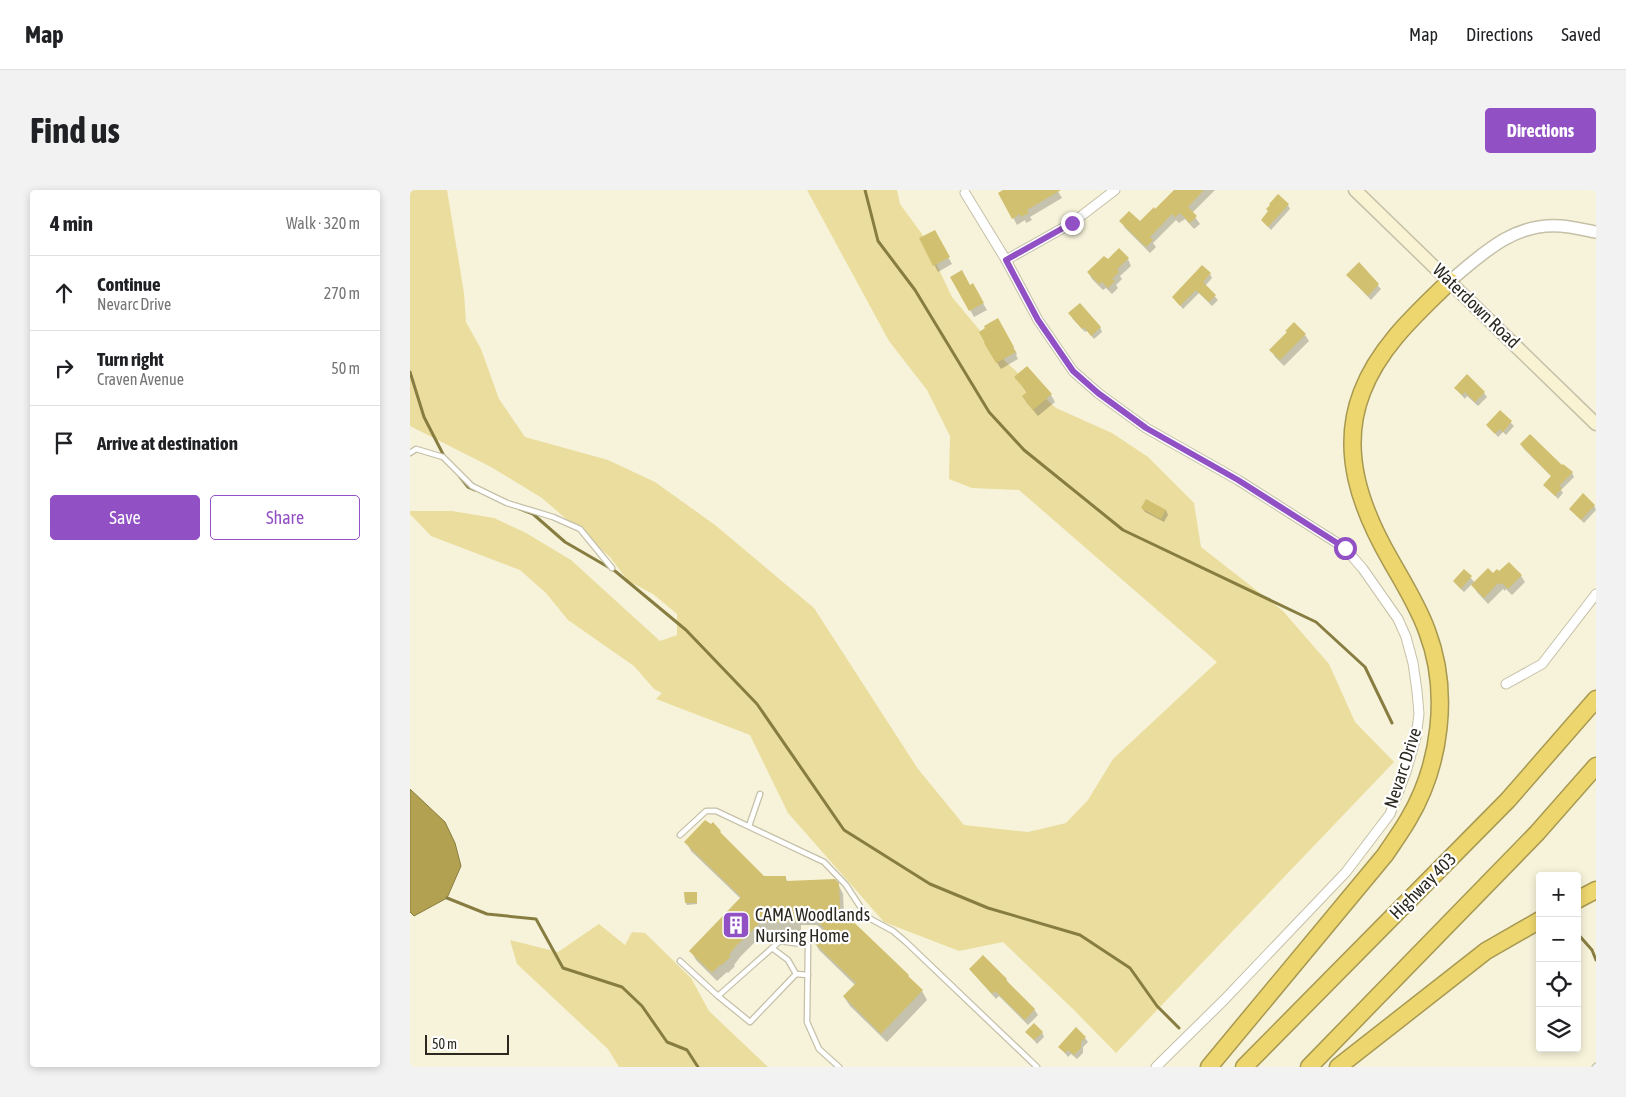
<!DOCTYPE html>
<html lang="en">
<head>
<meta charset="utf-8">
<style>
	body { margin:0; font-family:"Asap Condensed",sans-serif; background:#f2f2f2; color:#202124 }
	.controls { position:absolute; right:15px; bottom:15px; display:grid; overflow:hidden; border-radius:5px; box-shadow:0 2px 8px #0003 }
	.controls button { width:45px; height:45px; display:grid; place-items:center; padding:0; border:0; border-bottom:1px solid #e0e0e0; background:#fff; color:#202124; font:25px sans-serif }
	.scale { position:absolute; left:15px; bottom:12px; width:84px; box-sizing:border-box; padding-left:5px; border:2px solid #2a281f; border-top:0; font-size:14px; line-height:18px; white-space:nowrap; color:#2a281f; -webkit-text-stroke:4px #fff; paint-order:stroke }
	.stop { position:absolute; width:15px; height:15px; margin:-11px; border:4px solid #9250c5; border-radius:50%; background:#fff }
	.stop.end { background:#9250c5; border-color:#fff; box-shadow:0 1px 5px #0008 }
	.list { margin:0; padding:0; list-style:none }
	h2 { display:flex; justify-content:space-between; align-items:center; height:65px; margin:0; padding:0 20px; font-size:21px }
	h2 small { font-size:16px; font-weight:400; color:#757577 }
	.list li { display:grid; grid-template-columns:32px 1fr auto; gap:15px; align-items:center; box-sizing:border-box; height:75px; padding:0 20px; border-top:1px solid #e0e0e0 }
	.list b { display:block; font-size:19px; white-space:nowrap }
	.list p { margin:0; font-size:16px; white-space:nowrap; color:#757577 }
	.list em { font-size:16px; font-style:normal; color:#757577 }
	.actions { display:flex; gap:10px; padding:15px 20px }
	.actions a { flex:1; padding:11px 0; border:1px solid #9250c5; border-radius:5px; text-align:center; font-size:18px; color:#9250c5 }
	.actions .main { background:#9250c5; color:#fff }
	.icon { flex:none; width:28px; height:28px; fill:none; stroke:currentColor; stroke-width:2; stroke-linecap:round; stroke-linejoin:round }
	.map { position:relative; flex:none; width:1186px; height:877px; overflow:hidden; border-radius:5px }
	header { display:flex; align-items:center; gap:30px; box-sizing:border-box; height:70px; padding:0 25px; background:#fff; border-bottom:1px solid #e0e0e0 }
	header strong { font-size:24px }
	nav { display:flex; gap:28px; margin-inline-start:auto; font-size:18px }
	.intro { display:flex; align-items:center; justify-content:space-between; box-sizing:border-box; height:120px; padding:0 30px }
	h1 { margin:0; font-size:35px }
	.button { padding:12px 22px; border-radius:5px; background:#9250c5; color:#fff; font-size:18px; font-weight:700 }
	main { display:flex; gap:30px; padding:0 30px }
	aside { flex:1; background:#fff; border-radius:5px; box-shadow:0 2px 8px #0003 }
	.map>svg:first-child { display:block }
	.green { fill:#eadd9e }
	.water { fill:#b1a150; stroke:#887d41 }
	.shadow { fill:#0003 }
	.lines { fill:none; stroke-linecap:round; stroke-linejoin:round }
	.stream { stroke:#887d41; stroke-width:3 }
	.building { fill:#d1c06f }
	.service-casing { stroke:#c5c0a8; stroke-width:7 }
	.minor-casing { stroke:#c5c0a8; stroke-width:11 }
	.tertiary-casing { stroke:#c5c0a8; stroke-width:14 }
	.secondary-casing { stroke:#c5c0a8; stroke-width:15 }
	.motorway-casing { stroke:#a89952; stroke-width:19 }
	.service { stroke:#fff; stroke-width:4.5 }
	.minor { stroke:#fff; stroke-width:9 }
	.tertiary { stroke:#fff; stroke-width:11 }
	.secondary { stroke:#f9f3d3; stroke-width:12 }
	.motorway { stroke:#ecd66d; stroke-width:16 }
	.route { stroke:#9250c5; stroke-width:6 }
	.labels { text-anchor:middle; stroke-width:4.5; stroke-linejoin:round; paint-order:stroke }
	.street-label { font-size:18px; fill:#2a281f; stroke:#fff }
	.poi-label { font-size:18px; fill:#2a281f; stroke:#fff; text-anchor:start }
</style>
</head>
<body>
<header>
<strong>Map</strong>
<nav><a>Map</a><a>Directions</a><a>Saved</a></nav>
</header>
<div class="intro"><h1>Find us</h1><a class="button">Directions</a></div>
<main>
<aside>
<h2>4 min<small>Walk · 320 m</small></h2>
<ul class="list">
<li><svg class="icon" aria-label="ahead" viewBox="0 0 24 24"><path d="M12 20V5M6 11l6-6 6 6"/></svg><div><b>Continue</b><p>Nevarc Drive</p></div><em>270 m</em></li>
<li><svg class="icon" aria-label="right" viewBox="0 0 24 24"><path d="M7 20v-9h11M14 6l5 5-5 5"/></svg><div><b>Turn right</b><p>Craven Avenue</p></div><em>50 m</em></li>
<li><svg class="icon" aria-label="arrive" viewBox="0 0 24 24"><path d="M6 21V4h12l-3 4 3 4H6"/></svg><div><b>Arrive at destination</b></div></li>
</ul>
<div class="actions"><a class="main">Save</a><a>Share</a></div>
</aside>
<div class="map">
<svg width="1186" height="877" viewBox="0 0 1186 877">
	<rect width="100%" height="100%" fill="#f7f3da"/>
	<g class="green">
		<path d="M0 0H37L54 103 56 132 71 159 89 209 115 247 198 270 245 292 305 335 404 418 508 579 554 635 618 642 656 633 678 610 703 569 807 472 609 300 562 298 539 289 540 246 517 200 479 151 397 0H487L490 14 512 44 542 107 596 172 646 218 702 243 738 267 784 313 791 357 873 421 919 474 945 532 984 572 706 863 664 820 593 752 549 761 474 732 378 623 340 545 246 509 252 503 244 499 224 476 158 430 136 403 110 380 21 346 0 324V321H42L84 328 116 343 161 370 250 451 267 445V424L243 404 218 391 200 367 132 308 81 277 0 236Z"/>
		<path d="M189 734 215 755 222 742 235 743 281 788 299 821 358 877H209L198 859 107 774 100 750 148 762Z"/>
	</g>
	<path class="water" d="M0 599 35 632 45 653 51 676 37 708 4 726 0 722Z"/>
	<g class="shadow">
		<path d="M596 0H647L652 8 620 27 622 30 616 33 615 30 607 35 590 3Z"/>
		<path d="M766 0H805L782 23 790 34 784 39 775 29 769 33 766 30 743 53 746 57 740 63 715 38 711 31 730 33 745 21Z"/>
		<path d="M878 15 880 19 861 40 852 30 859 22Z"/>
		<path d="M524 42 542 74 528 82 511 49Z"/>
		<path d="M718 69 721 76 710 86 712 89 706 95 708 98 702 104 696 98 693 100 682 89 678 82Z"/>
		<path d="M800 84 802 88 795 96 808 110 802 116 789 103 773 119 763 107Z"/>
		<path d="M937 85H958L971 99 961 110Z"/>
		<path d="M542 87 560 96 562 95 577 120 564 127Z"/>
		<path d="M662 128 690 137 692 142 684 149 677 141 675 142Z"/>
		<path d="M588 130 607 164 606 165 608 169 591 179 575 154Z"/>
		<path d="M895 145 899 151 874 176 865 167 861 160Z"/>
		<path d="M606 187 641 205 645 212 628 226 617 213 613 207 617 203Z"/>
		<path d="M1045 198 1074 203 1077 207 1068 216 1057 206 1055 209Z"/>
		<path d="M1090 222 1104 236 1096 245 1093 242 1088 247 1078 235Z"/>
		<path d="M1111 255 1162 283 1164 287 1151 300 1153 303 1148 309 1135 295 1142 287 1114 259Z"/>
		<path d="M1184 315 1186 320 1174 333 1160 319Z"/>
		<path d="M732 318 756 320 758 325 754 332 735 322Z"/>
		<path d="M1054 380 1065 393 1083 385 1111 386 1115 392 1102 405 1096 399 1095 401 1093 399 1078 414 1067 402 1062 394 1054 402 1047 395 1044 391Z"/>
		<path d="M310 642 314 648 354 688 375 687 378 692 428 694 433 704 434 725 498 786 501 791 512 801 517 810 477 852 440 816 434 807 445 795 409 760 404 751 414 741 407 735H391V741H356L331 766 324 775 325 776 318 783 317 782 307 791 286 770 281 761 331 709 281 661 276 652Z"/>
		<path d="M287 705V714L277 715 276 713Z"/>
		<path d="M561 779 596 789 599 795 624 819 628 825 618 835 589 806 586 809 564 784Z"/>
		<path d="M617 842H632L634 847 627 854Z"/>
		<path d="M675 848 678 852 673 857V863L667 869 661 864 658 867 650 857Z"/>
	</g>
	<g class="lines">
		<g class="stream">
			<path d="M455 0 468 51 505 100 579 222 614 260 713 340 906 432 955 477 982 533"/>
			<path d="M0 182 14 227 35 268"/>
			<path d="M50 287 58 297 65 300"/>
			<path d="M110 319 123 324 155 352 205 381 276 440 347 514 434 640 520 694 578 718 670 745 720 778 747 816 769 838"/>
			<path d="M37 708 77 724 126 729 153 778 212 797 232 816 257 852 277 860 288 877"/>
			<path d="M1167 743 1182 760 1186 770"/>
		</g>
	</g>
	<g class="building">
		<path d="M593 0H651L617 20 619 23 611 27 610 24 602 29 588 3Z"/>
		<path d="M764 0H794L778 17 787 26 780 33 770 23 765 27 762 24 740 47 743 50 736 57 709 31 719 21 730 31 744 17 745 19Z"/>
		<path d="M868 4 879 14 858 37 851 30 858 21 856 19 860 15 859 14Z"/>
		<path d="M525 40 540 67 523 76 509 48Z"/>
		<path d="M709 58 719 68 707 79 709 82 702 89 705 91 698 98 692 92 689 94 677 82 694 66 698 69Z"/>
		<path d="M949 72 969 94 958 106 936 85Z"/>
		<path d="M792 75 801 83 793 92 806 105 799 112 786 100 770 116 762 107Z"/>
		<path d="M552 80 560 95 563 93 574 113 559 121 540 87Z"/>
		<path d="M670 113 691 137 681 146 674 137 672 139 658 123Z"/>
		<path d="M588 128 604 157 603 158 606 162 586 173 574 153H575L569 142 575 138 574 136Z"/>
		<path d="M884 132 896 144 870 170 859 160 877 142 875 141Z"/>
		<path d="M617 176 642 204 623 220 612 206 617 202 604 187Z"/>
		<path d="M1057 184 1075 202 1065 212 1055 202 1052 205 1044 198Z"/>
		<path d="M1090 220 1102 231 1093 242 1090 239 1085 244 1076 235Z"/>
		<path d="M1120 244 1152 275 1153 274 1163 282 1149 296 1152 298 1145 306 1133 295 1141 286 1110 254Z"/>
		<path d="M1173 303 1185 315 1171 330 1159 319Z"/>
		<path d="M736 309 756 320 751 329 731 318Z"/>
		<path d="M1099 372 1112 385 1098 399 1092 393 1090 395 1088 393 1074 408 1061 395 1078 378 1083 383 1087 379 1089 381Z"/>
		<path d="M1054 379 1062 386 1051 399 1043 391Z"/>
		<path d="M295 630 301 634 303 632 311 641 310 642 354 686H376V691L425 689 429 693 430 719 499 785 498 786 513 800 471 844 433 806 446 793 402 751 414 738 401 726H387V732H351L326 756 319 765 321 766 312 775 311 774 303 782H301L279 761 331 707 274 652Z"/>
		<path d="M274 702H287V713H275Z"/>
		<path d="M573 765 597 789 596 790 625 819 615 830 585 801 582 804 559 779Z"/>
		<path d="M624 833 633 842 624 850 615 842Z"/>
		<path d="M666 837 676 847 671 852V858L664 865 658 860 655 863 648 857Z"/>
	</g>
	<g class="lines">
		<g class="service-casing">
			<g id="service">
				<path d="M0 263 6 259 33 267 62 296 97 313 143 327 170 339 202 378"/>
				<path d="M339 636 350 604"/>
				<path d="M270 645 296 621H306L414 672 436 695 457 727 483 741 496 752 627 877"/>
				<path d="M362 758 378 770 386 784"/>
				<path d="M270 771 308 806 340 832 386 784 398 785"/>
				<path d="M308 806 370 751 398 755 397 832 409 859 429 877"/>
				<path d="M1185 877 1186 876"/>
			</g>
		</g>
		<g class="minor-casing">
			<g id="minor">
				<path d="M555 3 596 70 628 130 663 181 688 203 736 238 828 290 935 358 953 379 988 429 996 447 1003 473 1007 501 1009 524 1006 547 996 582 980 624 936 682 814 810 746 877"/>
				<path d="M596 70 662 33 705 0"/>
				<path d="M1096 494 1132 474 1186 404"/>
			</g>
		</g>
		<g class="tertiary-casing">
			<path id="tertiary" d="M1040 91C1073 63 1105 32 1151 36 1163 37 1175 40 1186 42"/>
		</g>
		<g class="secondary-casing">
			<path id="secondary" d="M945 0 1186 234"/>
		</g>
		<g class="motorway-casing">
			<g id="motorway">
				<path d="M1167 710 1186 700"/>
				<path d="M799 877 975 665C983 653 991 642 998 630 1031 575 1040 501 1017 441 1008 416 994 394 981 371 951 319 929 261 952 202 969 157 1006 124 1040 91"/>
				<path d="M834 877 1098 610 1186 509"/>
				<path d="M899 877 1127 643 1186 576"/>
				<path d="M928 877 1076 761 1130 730"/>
			</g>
		</g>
		<use href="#service" class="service"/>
		<use href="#minor" class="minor"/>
		<use href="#tertiary" class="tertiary"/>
		<use href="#secondary" class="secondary"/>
		<use href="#motorway" class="motorway"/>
	</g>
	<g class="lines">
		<path class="route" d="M662 33 596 70 628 130 663 181 688 203 736 238 828 290 935 358"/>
	</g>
	<defs>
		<g id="building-square" transform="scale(1.4375)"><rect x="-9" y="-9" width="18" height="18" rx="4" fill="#9250c5" stroke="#fff"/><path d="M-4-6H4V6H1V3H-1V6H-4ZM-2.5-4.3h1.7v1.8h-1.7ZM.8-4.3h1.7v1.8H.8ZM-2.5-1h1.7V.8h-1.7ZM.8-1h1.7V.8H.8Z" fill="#fff"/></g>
	</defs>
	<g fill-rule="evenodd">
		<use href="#building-square" x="326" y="735"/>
	</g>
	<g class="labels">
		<g class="street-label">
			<text transform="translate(1066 116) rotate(44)" y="6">Waterdown Road</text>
			<text transform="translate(993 578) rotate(-72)" y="6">Nevarc Drive</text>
			<text transform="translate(1013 696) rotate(-45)" y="6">Highway 403</text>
		</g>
		<g class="poi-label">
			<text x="345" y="731">CAMA Woodlands<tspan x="345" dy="21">Nursing Home</tspan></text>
		</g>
	</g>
</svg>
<div class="controls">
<button>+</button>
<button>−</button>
<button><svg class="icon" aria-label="locate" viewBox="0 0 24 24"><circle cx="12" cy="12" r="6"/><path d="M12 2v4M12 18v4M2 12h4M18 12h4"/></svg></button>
<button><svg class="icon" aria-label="layers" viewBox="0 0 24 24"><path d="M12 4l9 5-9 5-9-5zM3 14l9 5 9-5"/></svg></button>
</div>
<div class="scale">50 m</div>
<div class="stop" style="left:935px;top:358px"></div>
<div class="stop end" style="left:662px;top:33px"></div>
</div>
</main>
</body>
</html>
